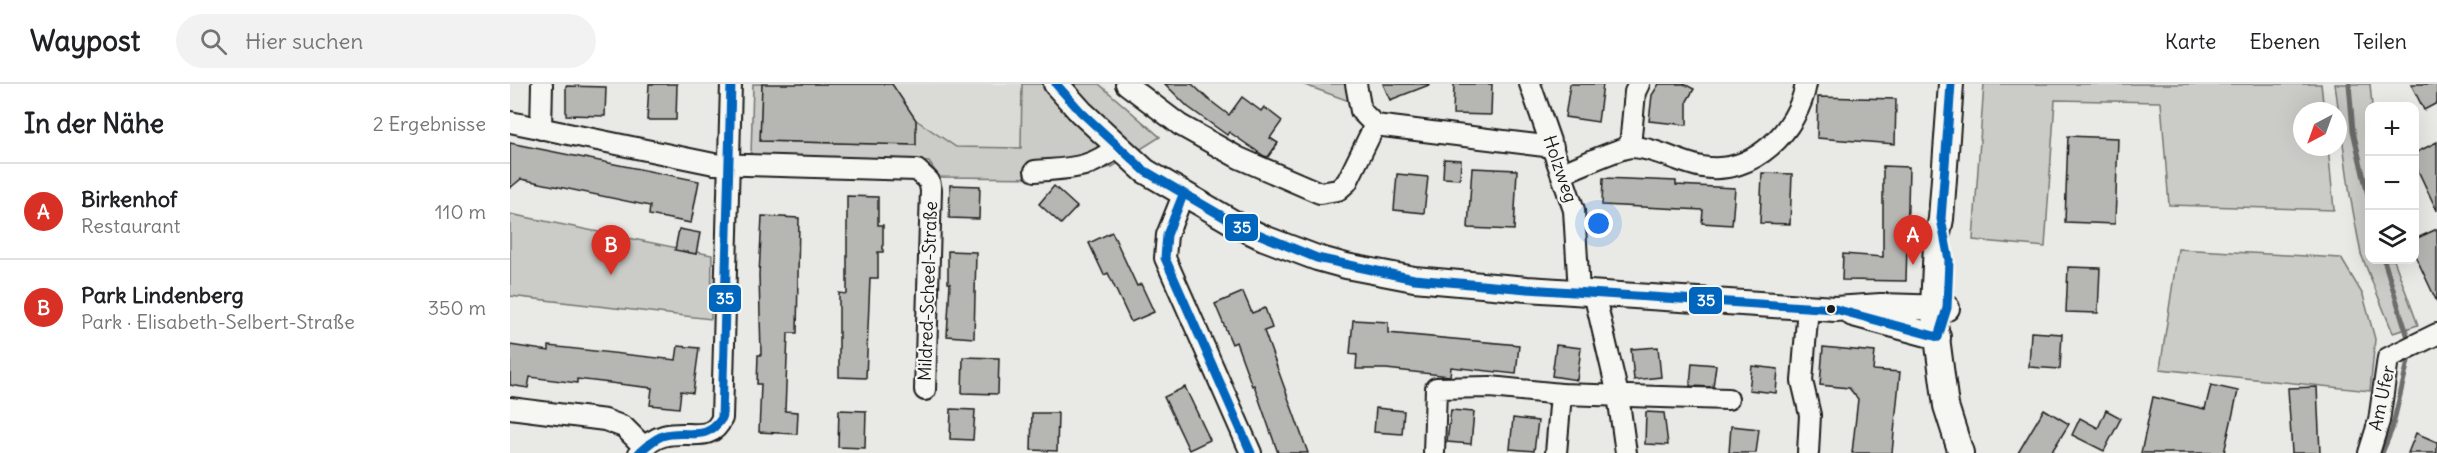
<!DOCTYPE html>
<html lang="de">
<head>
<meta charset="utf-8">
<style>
	body { margin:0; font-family:Delius,sans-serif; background:#f2f2f2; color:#202124 }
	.controls { position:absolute; right:18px; top:18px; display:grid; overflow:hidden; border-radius:12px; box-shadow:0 6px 24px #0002 }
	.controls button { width:54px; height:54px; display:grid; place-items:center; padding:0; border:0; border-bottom:2px solid #e0e0e0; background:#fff; color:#202124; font:30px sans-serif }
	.compass { position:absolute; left:1783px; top:18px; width:54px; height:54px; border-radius:50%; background:#fff; box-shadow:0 6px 24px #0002; rotate:221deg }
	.you { position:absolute; left:1089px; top:140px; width:21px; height:21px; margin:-15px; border:4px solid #fff; border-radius:50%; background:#1a73e8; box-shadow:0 0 0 9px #1a73e833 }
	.badge { display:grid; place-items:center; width:39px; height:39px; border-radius:50%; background:#d93025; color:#fff; font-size:20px; font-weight:700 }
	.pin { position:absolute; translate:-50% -50px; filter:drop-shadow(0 2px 3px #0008) }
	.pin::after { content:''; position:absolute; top:32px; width:21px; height:18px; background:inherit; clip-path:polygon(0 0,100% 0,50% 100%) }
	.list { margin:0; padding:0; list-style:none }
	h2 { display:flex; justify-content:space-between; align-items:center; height:78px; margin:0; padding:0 24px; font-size:26px }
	h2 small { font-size:20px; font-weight:400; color:#757577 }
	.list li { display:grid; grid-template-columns:39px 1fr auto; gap:18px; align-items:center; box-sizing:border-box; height:96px; padding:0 24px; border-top:2px solid #e0e0e0 }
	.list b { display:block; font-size:22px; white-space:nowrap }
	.list p { margin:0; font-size:20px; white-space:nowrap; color:#757577 }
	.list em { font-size:20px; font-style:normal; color:#757577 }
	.icon { flex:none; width:33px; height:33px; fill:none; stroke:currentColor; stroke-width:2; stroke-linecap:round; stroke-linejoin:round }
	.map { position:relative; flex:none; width:1927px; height:369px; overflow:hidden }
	header { display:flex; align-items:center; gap:36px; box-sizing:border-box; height:84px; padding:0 30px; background:#fff; border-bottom:2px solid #e0e0e0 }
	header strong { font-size:28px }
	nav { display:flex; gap:33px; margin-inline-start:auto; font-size:21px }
	.search { width:420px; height:54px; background:#f2f2f2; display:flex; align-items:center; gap:15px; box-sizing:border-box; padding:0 21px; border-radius:33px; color:#757577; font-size:22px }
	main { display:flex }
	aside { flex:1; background:#fff }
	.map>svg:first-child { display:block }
	.built { fill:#dadad6 }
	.green { fill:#cbcbc7; stroke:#747472; stroke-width:1.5 }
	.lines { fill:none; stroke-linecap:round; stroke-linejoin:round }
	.stream { stroke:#6d6d6c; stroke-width:5 }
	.building { fill:#b6b6b3; stroke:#1c1c1c; stroke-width:1.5 }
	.minor-casing { stroke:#1c1c1c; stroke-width:24 }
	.major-casing { stroke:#1c1c1c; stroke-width:28 }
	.minor { stroke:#f6f6f2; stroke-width:20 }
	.major { stroke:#f6f6f2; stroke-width:24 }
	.bus-1-casing { stroke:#f6f6f2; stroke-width:14 }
	.bus-1 { stroke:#0065bd; stroke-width:9 }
	.bus-dot { fill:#1c1c1c; stroke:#f6f6f2; stroke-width:2 }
	.labels { text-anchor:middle; stroke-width:4.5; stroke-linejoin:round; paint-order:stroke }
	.street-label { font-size:18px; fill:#1c1c1c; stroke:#f6f6f2 }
	.line-badge { stroke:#f6f6f2; stroke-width:2 }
	.badge-label { font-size:16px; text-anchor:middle; font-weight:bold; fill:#fff }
</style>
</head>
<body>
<header>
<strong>Waypost</strong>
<div class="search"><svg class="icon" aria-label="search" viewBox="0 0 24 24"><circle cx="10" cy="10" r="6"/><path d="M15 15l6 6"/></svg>Hier suchen</div>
<nav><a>Karte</a><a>Ebenen</a><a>Teilen</a></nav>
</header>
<main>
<aside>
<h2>In der Nähe<small>2 Ergebnisse</small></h2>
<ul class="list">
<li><span class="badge">A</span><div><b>Birkenhof</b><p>Restaurant</p></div><em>110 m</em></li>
<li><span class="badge">B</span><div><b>Park Lindenberg</b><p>Park · Elisabeth-Selbert-Straße</p></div><em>350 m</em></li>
</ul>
</aside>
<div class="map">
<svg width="1927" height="369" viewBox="0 0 1927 369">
	<rect width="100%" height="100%" fill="#e9e9e5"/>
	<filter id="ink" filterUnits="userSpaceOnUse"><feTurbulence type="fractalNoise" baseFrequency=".0167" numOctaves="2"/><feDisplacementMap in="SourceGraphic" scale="12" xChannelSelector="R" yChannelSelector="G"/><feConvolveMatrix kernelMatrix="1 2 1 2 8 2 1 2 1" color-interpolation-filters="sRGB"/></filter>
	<g filter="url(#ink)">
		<path class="built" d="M252 0H512V64L446 63 407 36 406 61 250 57Z"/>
		<g class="green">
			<path d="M243 0H252L251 57 405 61 406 36 446 63 511 64 512 0H589L650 53 602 83 540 94 429 93 419 78 241 72Z"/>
			<path d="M792 0H839V17Z"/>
			<path d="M1474 0H1811L1814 27H1792V63H1818L1824 126 1659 121 1651 18 1545 16 1535 163 1463 156Z"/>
			<path d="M1825 0H1860L1862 22H1860V176H1884L1908 241 1883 249 1851 170 1840 111Z"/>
			<path d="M0 130 202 171 201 235 0 212Z"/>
			<path d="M1668 165 1831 174 1853 211 1865 255 1860 307 1650 285Z"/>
		</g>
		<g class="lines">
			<g class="stream">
				<path d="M1839 0 1843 47 1860 120"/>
				<path d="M1874 176 1900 260"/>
				<path d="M1872 369 1882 345 1900 269"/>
			</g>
		</g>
		<g class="building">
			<path d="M139 0H167L166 36H137Z"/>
			<path d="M252 0H382L406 36V61L250 57Z"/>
			<path d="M655 0H682L698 15 719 31 732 13 751 27 754 23 772 37 760 54 768 59 758 73 754 72 719 48 717 51 678 23Z"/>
			<path d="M873 0H919V1L880 16Z"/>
			<path d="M944 0H982L981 31 943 30Z"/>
			<path d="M1060 0H1093L1088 38 1055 33Z"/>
			<path d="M1149 0H1174L1184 5 1177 17V41L1139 37 1142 11Z"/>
			<path d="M1901 0H1927V19L1914 26Z"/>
			<path d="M56 2 96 3 95 32 56 31Z"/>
			<path d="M1308 13 1386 15 1385 60 1307 54Z"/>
			<path d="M1558 52 1608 54 1605 140 1555 138Z"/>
			<path d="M1927 58V127L1905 80V69Z"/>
			<path d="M0 59 189 97 181 139 139 131 140 122 11 95 0 104Z"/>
			<path d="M934 75 951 76 950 95 933 94Z"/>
			<path d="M1373 82 1399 83 1396 197 1332 196 1333 170 1373 173Z"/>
			<path d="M962 84 1007 86 1004 146 958 144Z"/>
			<path d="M1252 89 1282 90 1280 140 1250 139Z"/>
			<path d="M887 90 918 93 914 129 884 126Z"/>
			<path d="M1093 94 1166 97V101L1225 104 1222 141 1192 139 1193 126 1092 121Z"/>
			<path d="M440 101 470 102 469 135 439 134Z"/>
			<path d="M544 102 567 123 551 140 529 120Z"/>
			<path d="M337 112 368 113V141H373V168H368V194H360L356 294 329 293V209L337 210Z"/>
			<path d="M252 132 289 134 287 249H278L275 327 288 328 287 350 249 348 251 300H247L248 271H251L249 191Z"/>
			<path d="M169 145 190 149 186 170 165 166Z"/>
			<path d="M1927 145V218L1905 171V155Z"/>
			<path d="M602 148 627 202 631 200 644 228 621 238 598 189 594 191 579 159Z"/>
			<path d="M438 167 466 168 464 254 437 252 440 199H438Z"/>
			<path d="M1558 183 1590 184 1588 229 1556 228Z"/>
			<path d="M733 208 742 229 755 224 762 244 754 247 798 369H768L744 301 742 302 726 258 722 260 705 220Z"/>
			<path d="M843 236 878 238V249L1009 261 1006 290 941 283 940 292 876 285H846L847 271 840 270Z"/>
			<path d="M1521 248 1552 250 1550 285 1519 283Z"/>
			<path d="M0 261 39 267V262L166 276 168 262 189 264 183 309 171 307 169 324 140 321 142 304 67 295V299L20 293 18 304 0 301Z"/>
			<path d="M1046 261 1071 264 1067 296 1042 292Z"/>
			<path d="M1148 263 1151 293 1124 296 1121 265Z"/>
			<path d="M1313 263 1365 268 1363 286 1390 288 1382 369H1342L1348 315 1339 304 1310 301Z"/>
			<path d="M453 273 489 274 488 310 452 309Z"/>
			<path d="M1182 279 1206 281 1203 303 1180 302Z"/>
			<path d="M1242 282 1268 285 1266 309 1239 306Z"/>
			<path d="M1701 301 1728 307 1714 369H1631L1643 313 1695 325Z"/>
			<path d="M675 303 700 356 679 366 654 313Z"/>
			<path d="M1807 303 1810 369H1782L1778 304Z"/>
			<path d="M866 324 894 327 892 350 864 348Z"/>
			<path d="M441 325 465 326 463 356 440 355Z"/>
			<path d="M1534 325 1559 340 1541 369H1508Z"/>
			<path d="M329 326 356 327 355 364 328 363Z"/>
			<path d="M941 326 964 328 961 360 937 358Z"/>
			<path d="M1596 326 1611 334 1594 367 1562 351 1570 334 1588 344Z"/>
			<path d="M1136 328 1154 329 1158 361 1135 360Z"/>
			<path d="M522 329H548L547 367 521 366Z"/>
			<path d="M1003 334 1028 337 1024 367 1000 365Z"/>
			<path d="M1221 342 1249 345 1246 369H1219Z"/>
			<path d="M1906 349 1927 358V369H1898Z"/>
		</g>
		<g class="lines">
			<g class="minor-casing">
				<g id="minor">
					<path d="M616 0 670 41 729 74 810 109 828 106 837 98 865 41"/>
					<path d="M846 0 851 27 865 41 1043 63"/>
					<path d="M1020 0 1064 126 1069 208"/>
					<path d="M0 38 204 80 407 86 419 97 421 106 415 306"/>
					<path d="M31 45 32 0"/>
					<path d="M1120 63 1125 8 1129 0"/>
					<path d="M525 87C560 84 579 86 607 63"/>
					<path d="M1052 89C1066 84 1108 64 1121 63 1143 63 1170 79 1192 83 1243 92 1288 46 1296 0"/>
					<path d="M673 111 657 151 655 174 741 369"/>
					<path d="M1084 209 1108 311 1116 369"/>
					<path d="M1298 223 1292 297 1300 331 1298 369"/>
					<path d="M0 324 95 336 114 343 134 363"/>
					<path d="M129 369C160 330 198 369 212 334L221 0"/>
					<path d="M924 369 926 304 980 303 1051 310 1218 315"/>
					<path d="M1046 369 1051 310"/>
					<path d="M1859 369 1869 337 1878 274 1927 250"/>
				</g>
			</g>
			<g class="major-casing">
				<g id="major">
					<path d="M546 0 571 28 635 87 731 143 754 154 807 174 836 182 904 195 1017 205 1325 225 1371 222 1437 224"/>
					<path d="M1441 0 1431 135 1426 160 1423 223 1436 322 1451 369"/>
					<path d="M1343 230 1428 253"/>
				</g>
			</g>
			<use href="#minor" class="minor"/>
			<use href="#major" class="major"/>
			<g class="bus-1-casing">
				<g id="bus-1">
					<path d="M546 0 571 28 635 87 731 143 807 174 904 195 1017 205 1325 225 1428 253"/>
					<path d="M673 111 657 151 655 174 741 369"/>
					<path d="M1428 253 1437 224 1439 176 1431 135 1441 0"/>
					<path d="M129 369C136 362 143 356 152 352 176 344 195 360 212 334L221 0"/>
				</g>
			</g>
			<use href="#bus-1" class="bus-1"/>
		</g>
	</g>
	<circle class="bus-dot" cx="1321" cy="225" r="5"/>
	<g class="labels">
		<g class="street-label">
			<text transform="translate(1050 85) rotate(71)" y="6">Holzweg</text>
			<text transform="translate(418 207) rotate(-88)" y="6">Mildred-Scheel-Straße</text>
			<text transform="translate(1872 314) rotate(-78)" y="6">Am Ufer</text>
		</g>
	</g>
	<g class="line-badge">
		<rect x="714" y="129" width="35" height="29" rx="6" fill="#0065bd"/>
		<rect x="198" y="200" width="34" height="29" rx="6" fill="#0065bd"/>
		<rect x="1178" y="202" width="35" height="29" rx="6" fill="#0065bd"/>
	</g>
	<g class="badge-label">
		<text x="732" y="149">35</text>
		<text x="215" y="220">35</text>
		<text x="1196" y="222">35</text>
	</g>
</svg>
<div class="controls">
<button>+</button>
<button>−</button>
<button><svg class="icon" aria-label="layers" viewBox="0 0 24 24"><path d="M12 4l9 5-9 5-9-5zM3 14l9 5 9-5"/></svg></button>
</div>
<svg class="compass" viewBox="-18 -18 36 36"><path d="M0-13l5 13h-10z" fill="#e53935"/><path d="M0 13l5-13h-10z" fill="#757577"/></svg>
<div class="you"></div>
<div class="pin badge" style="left:1403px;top:181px">A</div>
<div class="pin badge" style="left:101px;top:191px">B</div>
</div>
</main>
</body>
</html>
